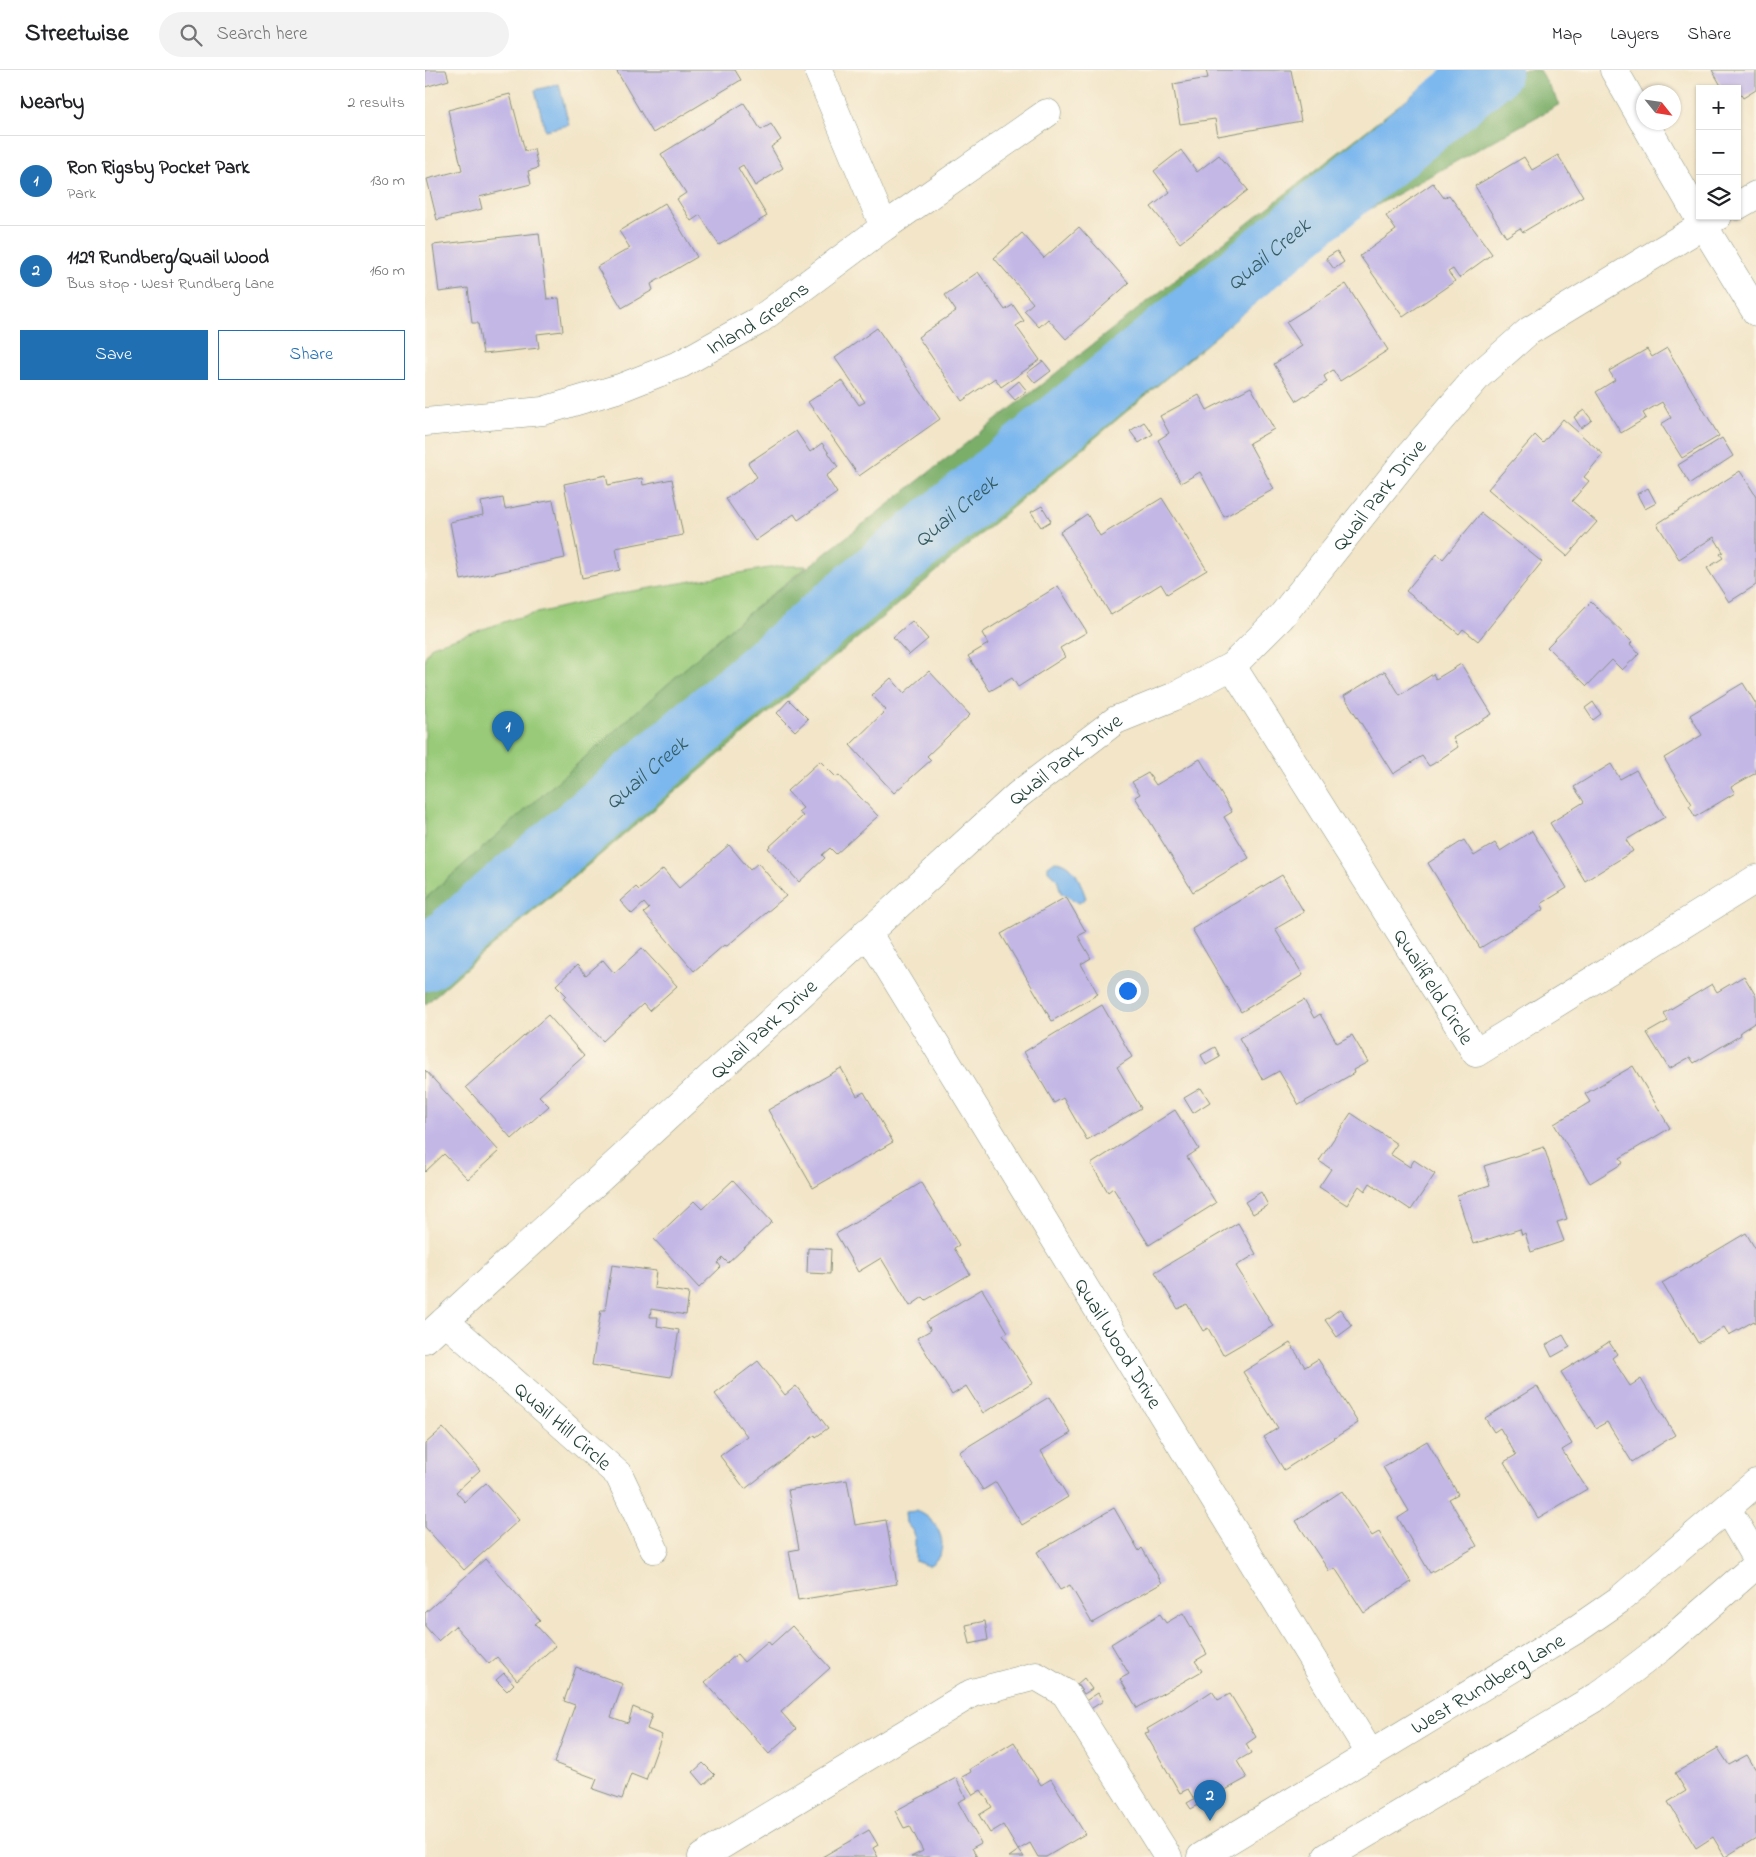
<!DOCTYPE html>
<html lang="en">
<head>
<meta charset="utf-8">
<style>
	body { margin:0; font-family:"Indie Flower",sans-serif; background:#f2f2f2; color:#202124 }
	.controls { position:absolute; right:15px; top:15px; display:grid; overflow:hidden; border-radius:0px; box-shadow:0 1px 4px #0004 }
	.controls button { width:45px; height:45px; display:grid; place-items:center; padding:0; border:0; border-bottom:1px solid #e0e0e0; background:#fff; color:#202124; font:25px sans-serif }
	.compass { position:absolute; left:1211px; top:15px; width:45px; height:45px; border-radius:50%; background:#fff; box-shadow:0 1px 4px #0004; rotate:120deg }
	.you { position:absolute; left:702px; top:920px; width:18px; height:18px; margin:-12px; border:4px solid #fff; border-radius:50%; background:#1a73e8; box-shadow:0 0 0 8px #1a73e833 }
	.badge { display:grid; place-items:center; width:32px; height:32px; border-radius:50%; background:#1f6fb2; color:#fff; font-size:16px; font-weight:700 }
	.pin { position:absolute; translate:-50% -41px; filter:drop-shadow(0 1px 2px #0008) }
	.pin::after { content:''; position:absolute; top:26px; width:18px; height:15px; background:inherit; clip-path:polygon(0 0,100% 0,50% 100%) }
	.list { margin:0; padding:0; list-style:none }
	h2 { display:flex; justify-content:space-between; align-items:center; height:65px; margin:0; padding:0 20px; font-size:21px }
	h2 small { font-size:16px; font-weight:400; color:#757577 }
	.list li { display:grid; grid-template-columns:32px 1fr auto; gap:15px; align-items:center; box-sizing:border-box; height:90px; padding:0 20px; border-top:1px solid #e0e0e0 }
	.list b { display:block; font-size:19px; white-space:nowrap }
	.list p { margin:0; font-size:16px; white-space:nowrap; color:#757577 }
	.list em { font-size:16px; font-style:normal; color:#757577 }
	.actions { display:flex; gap:10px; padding:15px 20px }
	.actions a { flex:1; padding:11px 0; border:1px solid #1f6fb2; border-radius:0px; text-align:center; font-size:18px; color:#1f6fb2 }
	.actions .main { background:#1f6fb2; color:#fff }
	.icon { flex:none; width:28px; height:28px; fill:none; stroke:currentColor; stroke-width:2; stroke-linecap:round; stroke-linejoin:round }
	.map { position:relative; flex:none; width:1331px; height:1787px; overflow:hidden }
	header { display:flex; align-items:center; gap:30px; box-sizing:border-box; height:70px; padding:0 25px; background:#fff; border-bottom:1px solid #e0e0e0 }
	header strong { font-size:24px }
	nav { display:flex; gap:28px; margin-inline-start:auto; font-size:18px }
	.search { width:350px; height:45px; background:#f2f2f2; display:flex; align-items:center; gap:12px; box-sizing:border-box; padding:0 18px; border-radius:28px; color:#757577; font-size:19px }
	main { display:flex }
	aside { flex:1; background:#fff }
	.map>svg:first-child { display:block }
	.green { fill:#99ca79; stroke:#5c8456 }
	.forest { fill:#7aae69; stroke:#4c764e }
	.water { fill:#7cb7ee; stroke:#4e7a91 }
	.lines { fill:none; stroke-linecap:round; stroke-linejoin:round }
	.river { stroke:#7cb7ee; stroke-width:62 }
	.building { fill:#c3b7e6 }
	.minor-casing { stroke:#88917e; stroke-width:29 }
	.major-casing { stroke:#88917e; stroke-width:29 }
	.minor { stroke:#fff; stroke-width:28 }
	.major { stroke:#fff; stroke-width:28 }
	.labels { text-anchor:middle; stroke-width:5; stroke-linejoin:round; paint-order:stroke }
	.street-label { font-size:21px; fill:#1f3d34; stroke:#fcf5e5 }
	.water-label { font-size:22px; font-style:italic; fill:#365c62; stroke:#fcf5e5 }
</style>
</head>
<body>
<header>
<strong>Streetwise</strong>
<div class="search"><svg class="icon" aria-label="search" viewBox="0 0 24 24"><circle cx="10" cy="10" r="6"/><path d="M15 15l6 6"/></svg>Search here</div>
<nav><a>Map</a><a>Layers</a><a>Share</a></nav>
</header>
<main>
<aside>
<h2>Nearby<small>2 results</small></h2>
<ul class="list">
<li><span class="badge">1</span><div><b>Ron Rigsby Pocket Park</b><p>Park</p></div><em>130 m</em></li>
<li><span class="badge">2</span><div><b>1129 Rundberg/Quail Wood</b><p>Bus stop · West Rundberg Lane</p></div><em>160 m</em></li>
</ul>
<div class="actions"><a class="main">Save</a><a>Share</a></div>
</aside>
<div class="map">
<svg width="1331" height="1787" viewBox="0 0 1331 1787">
	<rect width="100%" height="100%" fill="#fcf5e5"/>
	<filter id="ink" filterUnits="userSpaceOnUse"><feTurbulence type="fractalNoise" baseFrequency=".02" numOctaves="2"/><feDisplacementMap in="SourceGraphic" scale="10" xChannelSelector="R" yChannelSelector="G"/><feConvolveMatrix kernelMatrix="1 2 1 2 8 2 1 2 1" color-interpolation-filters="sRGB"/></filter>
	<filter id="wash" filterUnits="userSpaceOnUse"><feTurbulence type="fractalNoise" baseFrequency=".0096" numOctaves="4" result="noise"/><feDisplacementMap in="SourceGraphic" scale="20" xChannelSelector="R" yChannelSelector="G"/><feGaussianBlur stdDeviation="1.12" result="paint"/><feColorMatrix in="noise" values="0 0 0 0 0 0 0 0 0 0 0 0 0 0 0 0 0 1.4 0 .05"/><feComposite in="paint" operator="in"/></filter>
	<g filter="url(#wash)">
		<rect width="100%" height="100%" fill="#f2e5c8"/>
		<path class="green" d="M356 496H382L315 550 0 829V587L7 576 91 548 202 522Z"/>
		<path class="forest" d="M1019 0H1114L1135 34 936 144 48 892 0 935V829L315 550Z"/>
		<g class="water">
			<path d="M134 14 144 55 120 60 110 20Z"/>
			<path d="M630 791C650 792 655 812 661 828L654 833 636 823 632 809 623 801V796Z"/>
			<path d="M491 1441C515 1448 529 1483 503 1496L490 1491V1469L487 1460 481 1453 480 1442Z"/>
		</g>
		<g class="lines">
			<path class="river" id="s1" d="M0 890 463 495 1066 0"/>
		</g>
		<g id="blocks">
			<g class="building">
				<path d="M0 0H21L24 10 0 17Z"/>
				<path d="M191 0H310L316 10 228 63Z"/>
				<path d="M781 0H866L876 51 793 66 790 49 755 54 748 14 783 8Z"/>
				<path d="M1287 0H1331V20L1318 28 1311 17 1298 19Z"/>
				<path d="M85 24 100 81 109 79 113 98 103 101 106 114 54 127 57 139 12 150 2 109 37 100 23 40Z"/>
				<path d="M319 33 336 60 346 54 356 70 346 77 358 98 330 116 318 95 313 98 342 146 294 175 275 145 266 151 252 129 261 123 236 84Z"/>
				<path d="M756 80 772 102 794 85 823 120 755 173 726 137 745 122 729 101Z"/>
				<path d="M1133 85 1158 126 1098 162 1095 158 1081 167 1050 116 1099 87 1107 100Z"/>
				<path d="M1008 113 1019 128 1024 125 1067 184 1034 208 1028 199 1023 202 1030 211 978 247 935 186 971 160 961 146Z"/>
				<path d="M240 133 272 187 226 214 228 220 197 238 172 197 205 178 194 161Z"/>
				<path d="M654 157 704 213 641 269 623 249 614 257 599 241 608 233 569 188 597 163 619 188Z"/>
				<path d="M114 163 122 229 134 228 138 261 112 264 114 278 58 284 53 253H47L43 218 14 222 8 175Z"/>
				<path d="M912 181 919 192 909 199 901 188Z"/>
				<path d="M553 202 580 240 588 235 599 251 591 256 615 290 576 317 570 308 537 331 493 267 531 241 520 225Z"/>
				<path d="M921 214 963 280 915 311 908 300 899 306 902 312 872 331 849 294 877 276 861 252Z"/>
				<path d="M452 258 515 349 434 406 383 332 417 310 434 335 440 332 410 288Z"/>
				<path d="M1242 278 1294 366 1257 388 1236 354 1246 348 1237 332 1218 343 1221 348 1196 363 1171 322 1190 310 1184 301 1222 279 1227 287Z"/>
				<path d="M618 291 626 301 610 313 602 303Z"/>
				<path d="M594 311 602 321 590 330 582 321Z"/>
				<path d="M826 317 849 359 824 373 849 419 799 447 775 402 756 413 733 370 744 363 735 346 774 325 782 340Z"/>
				<path d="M1159 340 1167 350 1156 358 1149 347Z"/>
				<path d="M1138 349 1178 384 1159 407 1164 411 1147 431 1172 452 1142 486 1063 419 1110 365 1118 373Z"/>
				<path d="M719 352 728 364 714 373 705 361Z"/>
				<path d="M371 361 385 382 397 373 413 397 401 406 412 423 373 450 369 444 330 471 301 429 332 407 323 393Z"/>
				<path d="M1297 368 1308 386 1265 414 1253 395Z"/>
				<path d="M1315 401 1331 426V515L1304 532 1282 498 1298 488 1295 484 1298 482 1289 467 1254 489 1232 454Z"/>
				<path d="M181 405 183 415 217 408 218 415 247 409 258 465 191 478 195 500 157 508 139 414Z"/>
				<path d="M1223 418 1231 433 1220 439 1212 424Z"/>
				<path d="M78 428 80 439 128 430 140 488 36 510 25 452 58 445 56 432Z"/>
				<path d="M737 428 782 500 742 524 736 514 686 545 635 462 662 444 675 466Z"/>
				<path d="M617 436 626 451 616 457 606 442Z"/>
				<path d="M1056 443 1117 492 1053 571 1038 559 1034 564 981 521 1012 484 1018 489Z"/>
				<path d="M633 516 662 562 635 578 640 587 593 617 587 608 565 621 543 586 563 574 557 563Z"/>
				<path d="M1166 532 1207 572 1205 574 1214 584 1197 600 1187 590 1162 616 1122 577Z"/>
				<path d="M487 551 503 569 484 585 468 567Z"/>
				<path d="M1036 594 1067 644 1028 668 1033 677 1008 694 1004 696 997 686 968 704 919 626 960 601 975 625 1008 604 1011 609Z"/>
				<path d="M504 601 545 645 502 686 506 690 469 723 425 675 461 640 447 625 466 608 479 623Z"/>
				<path d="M1318 613 1331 634V703L1306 717 1310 723 1270 747 1264 736 1267 734 1239 688 1277 665 1265 645Z"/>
				<path d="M364 630 383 649 370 661 352 643Z"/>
				<path d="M1168 632 1176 644 1168 650 1160 638Z"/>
				<path d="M775 689 807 742 799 747 824 788 768 822 710 727 715 724 707 712 723 703 731 715Z"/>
				<path d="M395 691 411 707 414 705 453 746 411 784 405 778 397 785 400 788 374 812 343 778 378 746 373 742 378 738 362 721Z"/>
				<path d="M1186 694 1195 709 1211 700 1240 747 1201 770 1208 781 1160 811 1125 753 1159 732 1149 717Z"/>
				<path d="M1107 761 1142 818 1116 834 1119 839 1055 878 1003 793 1039 770 1049 786 1070 773 1075 781Z"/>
				<path d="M304 775 325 800 333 793 361 826 302 876 299 875 269 901 219 843 224 839 219 833 207 844 195 831 211 817 214 820 238 799 254 818Z"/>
				<path d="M857 805 879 842 850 859 878 905 816 942 767 859Z"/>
				<path d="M641 827 661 862 653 866 666 888 656 894 673 924 627 951 576 864Z"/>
				<path d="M217 878 252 916 224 941 218 934 178 971 138 928 141 925 131 915 152 895 161 905 178 890 189 903Z"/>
				<path d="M1319 906 1331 926V952L1315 962 1316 965 1269 993 1265 987 1244 999 1222 963 1243 951 1239 943 1287 914 1292 922Z"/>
				<path d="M879 930 889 948 895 944 912 973 927 965 943 992 928 1000 929 1003 874 1035 854 1001 838 1010 814 968Z"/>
				<path d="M677 935 707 987 692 997 716 1038 662 1070 638 1028 629 1033 599 982Z"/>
				<path d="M123 945 159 986 114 1026 124 1036 87 1069 41 1017Z"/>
				<path d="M790 977 795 987 781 995 776 985Z"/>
				<path d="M1208 996 1245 1058 1195 1088 1198 1093 1165 1113 1129 1054 1165 1032 1160 1024Z"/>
				<path d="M416 998 432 1026 439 1022 468 1072 388 1118 343 1040Z"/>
				<path d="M0 1000 74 1081 43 1109 19 1084 0 1102Z"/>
				<path d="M776 1018 785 1032 768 1043 759 1028Z"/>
				<path d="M750 1040 774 1079 762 1087 791 1133 724 1175 688 1118 683 1122 666 1094Z"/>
				<path d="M926 1043 972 1074 965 1084 985 1097 989 1090 1010 1104 986 1140 945 1113 940 1121 934 1116 922 1135 894 1117 906 1099 894 1091Z"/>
				<path d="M1119 1077 1142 1149 1132 1152 1139 1171 1106 1182 1100 1163 1097 1165 1095 1159 1048 1174 1032 1125 1065 1115 1059 1096Z"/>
				<path d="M308 1110 347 1152 303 1193 298 1188 293 1193 296 1197 274 1218 229 1169 269 1131 277 1139Z"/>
				<path d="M496 1113 534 1175 529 1178 545 1204 501 1230 498 1227 485 1236 456 1188 433 1202 411 1164Z"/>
				<path d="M836 1122 843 1135 828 1144 820 1132Z"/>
				<path d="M813 1153 831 1184 811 1196 848 1256 798 1285 783 1258 778 1261 762 1234 753 1239 730 1202Z"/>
				<path d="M1321 1163 1331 1180V1254L1329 1251 1304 1265 1299 1257 1273 1273 1237 1213Z"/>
				<path d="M383 1178 406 1179 405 1204 382 1203Z"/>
				<path d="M187 1195 231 1201 229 1218 264 1223 261 1245 226 1239 225 1247H233L232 1256 254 1260 246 1307 167 1295 176 1240H180Z"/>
				<path d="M557 1219 583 1262 578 1265 608 1313 558 1343 541 1316 527 1325 492 1268 506 1260 501 1252Z"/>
				<path d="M915 1239 927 1256 912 1267 900 1250Z"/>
				<path d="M1138 1265 1145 1277 1127 1287 1121 1275Z"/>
				<path d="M1184 1272 1192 1284 1187 1288 1205 1316 1216 1309 1250 1365 1207 1392 1182 1352 1171 1358 1136 1302Z"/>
				<path d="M865 1273 880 1297 893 1289 933 1353 859 1400 839 1367 853 1358 818 1302Z"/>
				<path d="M333 1291 360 1325 371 1316 403 1358 391 1367 390 1365 320 1419 295 1386 322 1366 290 1324Z"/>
				<path d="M1112 1316 1147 1374 1137 1380 1162 1419 1113 1448 1079 1392 1091 1385 1075 1358 1069 1362 1060 1348Z"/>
				<path d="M624 1327 646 1363 616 1381 643 1427 597 1455 571 1412 558 1420 534 1382Z"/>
				<path d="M18 1358 55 1400 31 1422 40 1432 61 1413 94 1450 39 1500 0 1457V1374Z"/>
				<path d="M1002 1371 1033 1424 1024 1429 1052 1476 1005 1503 973 1448 984 1441 958 1397Z"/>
				<path d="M422 1410 430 1455 461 1450 472 1514 373 1530 364 1481 374 1479 363 1420Z"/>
				<path d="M917 1421 947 1466 954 1462 986 1512 939 1543 910 1498 904 1501 871 1451Z"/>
				<path d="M689 1438 714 1481 717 1478 737 1513 667 1553 645 1515 635 1520 612 1482Z"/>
				<path d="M60 1489 115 1550 110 1554 130 1576 92 1610 72 1587 64 1594 30 1556 13 1571 0 1556V1543Z"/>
				<path d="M758 1543 782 1584 770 1591 777 1601 712 1638 695 1609 704 1604 686 1574 735 1544 741 1553Z"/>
				<path d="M560 1551 563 1570 545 1574 541 1555Z"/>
				<path d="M367 1556 405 1598 356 1642 371 1659 344 1684 280 1612 312 1584 319 1592 343 1571 346 1575Z"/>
				<path d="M151 1597 198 1614 186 1647 203 1653 208 1637 227 1645 222 1659 237 1665 221 1710 206 1704 197 1729 168 1719 172 1709 129 1693 150 1635 139 1631Z"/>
				<path d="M79 1603 89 1614 82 1621 71 1610Z"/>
				<path d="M659 1608 667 1619 659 1624 652 1614Z"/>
				<path d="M787 1621 793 1630 805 1624 831 1667 821 1674 826 1683 812 1691 822 1708 766 1739 762 1733 769 1729 763 1719 755 1723 720 1663 724 1662 722 1659 756 1639 757 1641Z"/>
				<path d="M673 1623 678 1631 664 1640 659 1632Z"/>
				<path d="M589 1672 616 1715 626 1709 660 1764 621 1787H613L605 1773 593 1780 578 1755 565 1763 554 1745 567 1737 556 1720 548 1725 537 1707 546 1702 545 1699Z"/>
				<path d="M1293 1678 1304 1695 1322 1685 1331 1700V1768L1300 1787 1288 1767 1271 1778 1243 1732 1261 1721 1250 1703Z"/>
				<path d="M278 1693 290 1705 279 1715 268 1702Z"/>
				<path d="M531 1708 541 1728 533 1732 556 1773 547 1778 552 1787H486L498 1781 485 1756 479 1758 470 1741Z"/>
				<path d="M444 1760 453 1775 448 1778 453 1787H397Z"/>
				<path d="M594 1780 599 1787H584Z"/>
			</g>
		</g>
	</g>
	<g filter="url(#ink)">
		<use href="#blocks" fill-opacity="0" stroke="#88917e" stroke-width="1"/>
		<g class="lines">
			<g class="minor-casing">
				<g id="minor">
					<path d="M393 0 459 157"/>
					<path d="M1189 0 1218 51"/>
					<path d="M1219 52 1278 155 1331 242"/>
					<path d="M1312 136 1331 125"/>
					<path id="s2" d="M0 352 118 341 195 318 256 294 333 251 459 157 622 43"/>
					<path id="s3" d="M807 596 1051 983 1331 809"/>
					<path id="s4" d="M442 862 946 1685"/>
					<path id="s5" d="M20 1251 194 1405 229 1479"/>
					<path id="s6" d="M0 1269 593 725 691 650 748 627 807 596 856 547 985 385 1053 306 1104 261 1293 146"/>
					<path d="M1302 1439 1331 1488"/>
					<path d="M277 1787 547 1623 611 1606 640 1623 743 1787"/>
				</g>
			</g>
			<g class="major-casing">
				<g id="major">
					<path id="s7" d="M776 1787 1152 1559 1194 1530 1331 1413"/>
					<path d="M902 1787 1173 1626 1236 1578 1331 1495"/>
				</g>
			</g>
			<use href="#minor" class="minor"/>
			<use href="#major" class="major"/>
		</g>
	</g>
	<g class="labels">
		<g class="street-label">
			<text dy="7" stroke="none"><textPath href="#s2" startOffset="354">Inland Greens</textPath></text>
			<text dy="7" stroke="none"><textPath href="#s6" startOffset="1282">Quail Park Drive</textPath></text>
			<text dy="7" stroke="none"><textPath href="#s6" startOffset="864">Quail Park Drive</textPath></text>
			<text dy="7" stroke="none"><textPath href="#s3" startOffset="379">Quailfield Circle</textPath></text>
			<text dy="7" stroke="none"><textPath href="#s6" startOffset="459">Quail Park Drive</textPath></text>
			<text dy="7" stroke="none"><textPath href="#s4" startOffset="482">Quail Wood Drive</textPath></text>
			<text dy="7" stroke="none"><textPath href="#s5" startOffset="158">Quail Hill Circle</textPath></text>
			<text dy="7" stroke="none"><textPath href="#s7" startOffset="335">West Rundberg Lane</textPath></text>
		</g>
		<g class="water-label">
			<text dy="8" stroke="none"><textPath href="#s1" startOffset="1100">Quail Creek</textPath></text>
			<text dy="8" stroke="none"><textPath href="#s1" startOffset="695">Quail Creek</textPath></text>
			<text dy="8" stroke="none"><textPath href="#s1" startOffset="290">Quail Creek</textPath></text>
		</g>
	</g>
</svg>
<div class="controls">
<button>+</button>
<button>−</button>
<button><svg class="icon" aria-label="layers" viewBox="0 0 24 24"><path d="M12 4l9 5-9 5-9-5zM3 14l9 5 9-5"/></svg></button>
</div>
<svg class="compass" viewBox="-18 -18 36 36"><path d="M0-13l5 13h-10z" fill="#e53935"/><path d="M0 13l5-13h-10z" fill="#757577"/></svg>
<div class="you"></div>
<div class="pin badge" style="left:83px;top:682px">1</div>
<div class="pin badge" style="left:785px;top:1751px">2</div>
</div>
</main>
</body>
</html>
